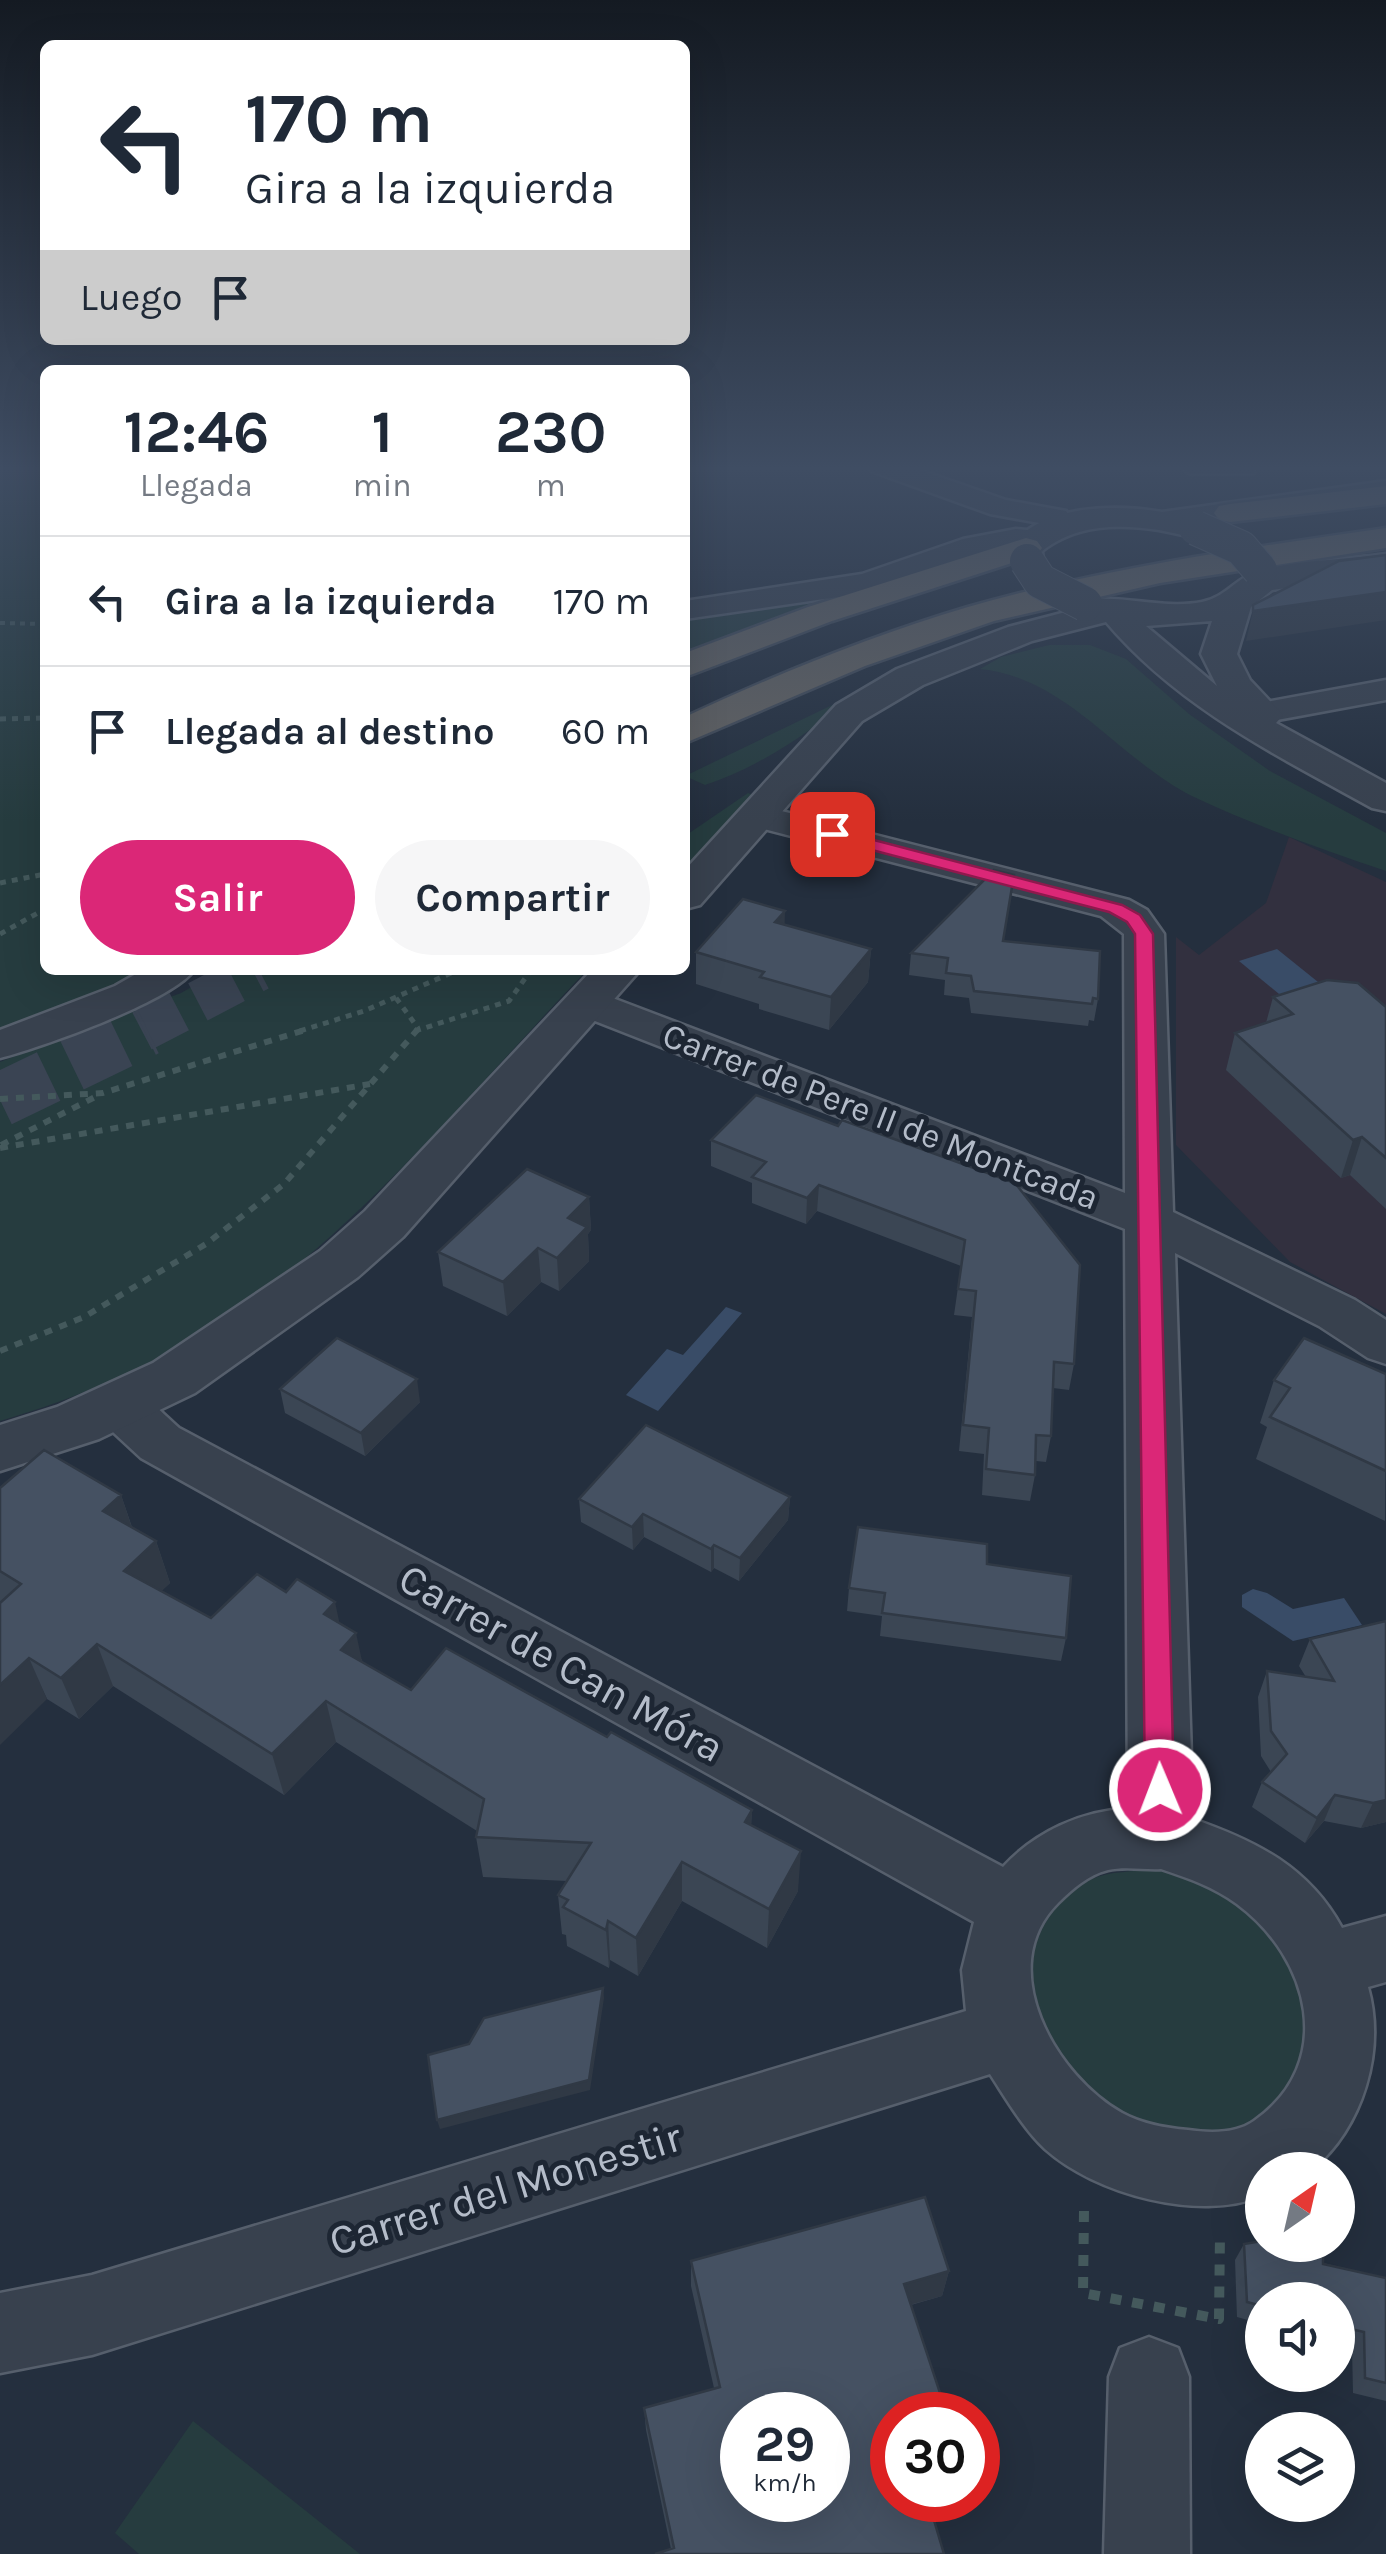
<!DOCTYPE html>
<html lang="es">
<meta charset="utf-8">
<style>
body{margin:0;font-family:Karla,sans-serif;background:#f6f6f7;color:#1f2937;height:100vh;display:flex;flex-direction:column;font-size:38px;white-space:nowrap}
*{box-sizing:border-box;margin:0}
p{font-size:32px;color:#747a83}
.icon{flex:none;width:55px;height:55px;fill:none;stroke:currentColor;stroke-width:2;stroke-linecap:round;stroke-linejoin:round}
.map{position:relative;flex:1;overflow:hidden}
.details{position:absolute;left:40px;top:365px;width:650px;height:610px;display:flex;flex-direction:column;background:#fff;border-radius:15px;box-shadow:0 10px 40px #0002}
.details>*{flex:none}
.banner{position:absolute;left:40px;top:40px;width:650px;height:305px;border-radius:15px;box-shadow:0 10px 40px #0002;background:#fff;color:#1f2937;overflow:hidden}
.needle{width:65px;rotate:34deg}
.controls{position:absolute;left:1245px;top:2152px;display:grid;gap:20px}
.controls a{display:grid;place-items:center;width:110px;height:110px;border-radius:50%;background:#fff;box-shadow:0 10px 40px #0002;font-size:50px}
.speed{position:absolute;left:720px;top:2392px;display:flex;gap:20px;font-size:50px;font-weight:700;text-align:center}
.speed>*{display:grid;place-content:center;width:130px;height:130px;border-radius:50%;background:#fff;box-shadow:0 10px 40px #0002;line-height:1}
.speed small{font-size:25px;font-weight:400}
.speed .limit{border:15px solid #d22;background:#fff;color:#111}
.pin{position:absolute;display:grid;place-items:center;width:85px;height:85px;color:#fff;margin:-42px;border-radius:20px;box-shadow:0 5px 15px #0006}
.me{position:absolute;width:110px;margin:-55px;rotate:359deg;stroke-linejoin:round;filter:drop-shadow(0 0 8px #0008)}
.turn{display:flex;align-items:center;gap:35px;height:210px;padding:0 40px;font-size:45px}
.turn .icon{width:130px;height:130px;stroke-width:2.5}
.turn b{display:block;font-size:70px;line-height:85px}
.then{display:flex;align-items:center;height:95px;padding:0 40px;background:#0003;gap:20px;font-size:38px}
.eta{display:flex;justify-content:space-evenly;align-items:center;height:170px;text-align:center}
.eta b{font-size:60px;font-weight:700;line-height:70px}
.primary-button{display:flex;gap:20px;margin-top:auto;padding:20px 40px}
.primary-button a{flex:1;height:115px;border-radius:60px;background:#db2777;color:#fff;font-size:40px;font-weight:700;line-height:115px;text-align:center}
.primary-button a+a{background:#f6f6f7;color:#1f2937}
ul{padding:0;list-style:none}
li{display:flex;align-items:center;gap:30px;height:130px;padding:0 40px;border-top:2px solid #e0e1e3}
li div{flex:1}
li b{display:block;font-size:38px}
li em{font-style:normal}
.map>svg:first-child{display:block}
.medical{fill:#32303f}
.green{fill:#263c3f}
.water{fill:#394c67}
.lines{fill:none;stroke-linecap:round;stroke-linejoin:round}
.trunk-tunnel-far1{stroke:#3a4453;stroke-width:42;stroke-dasharray:42 21;stroke-linecap:butt}
.trunk-tunnel{stroke:#3a4453;stroke-width:54;stroke-dasharray:54 26;stroke-linecap:butt}
.service-casing{stroke:#565f6c;stroke-width:5}
.minor-casing{stroke:#565f6c;stroke-width:5}
.tertiary-casing{stroke:#565f6c;stroke-width:5}
.trunk-casing{stroke:#434c59;stroke-width:5}
.path-far3{stroke:#44595c;stroke-width:4;stroke-dasharray:5 5;stroke-linecap:butt}
.path-far2{stroke:#44595c;stroke-width:5;stroke-dasharray:6 6;stroke-linecap:butt}
.path-far1{stroke:#44595c;stroke-width:6;stroke-dasharray:8 8;stroke-linecap:butt}
.path{stroke:#44595c;stroke-width:10;stroke-dasharray:11 11;stroke-linecap:butt}
.service{fill:#38414e;fill-rule:evenodd}
.minor{fill:#38414e;fill-rule:evenodd}
.tertiary{fill:#38414e;fill-rule:evenodd}
.trunk{fill:#656462;fill-rule:evenodd}
.tertiary-bridge-casing{stroke:#565f6c;stroke-width:36;stroke-linecap:butt}
.tertiary-bridge{stroke:#38414e;stroke-width:34}
.wall{fill:#3b4654}
.shaded-wall{fill:#303945}
.building{fill:#455162;stroke:#303945;stroke-width:2.5;fill-rule:evenodd}
.route{fill:#db2777;stroke:#8e194d;stroke-width:2.5}
.labels{text-anchor:middle;stroke-width:10;stroke-linejoin:round;paint-order:stroke}
.street-label{font-size:35px;fill:#b4bcc9;stroke:#1d2633}
.near-street-label{font-size:42px;fill:#b4bcc9;stroke:#1d2633}
</style>
<div class="map">
<svg width="1386" height="2554" viewBox="0 0 1386 2554">
<rect width="100%" height="100%" fill="#242f3e"/>
<path class="medical" d="M1289,837L1386,882V1314L1290,1262L1176,1145V937L1199,955L1266,903Z"/>
<g class="green">
<path d="M0,465H40L45,471V970H153L0,1034Z"/>
<path d="M862,595L685,659V620Z"/>
<path d="M1049,645H1090L1126,659L1189,714L1270,771L1386,833V871C1322,849 1255,826 1194,797C1120,761 1067,677 980,669L1001,657Z"/>
<path d="M857,693C810,732 764,765 705,785L685,776Z"/>
<path d="M748,793L755,796L685,868V836Z"/>
<path d="M222,970H587C475,1087 362,1227 227,1318C159,1364 78,1398 0,1421V1062L181,993Z"/>
<path d="M1152,1869C1190,1877 1225,1887 1256,1914C1313,1964 1339,2079 1259,2123C1212,2148 1175,2138 1128,2118C1118,2114 1102,2110 1094,2102C1082,2089 1043,2037 1037,2022C1016,1968 1041,1904 1092,1879C1109,1871 1135,1872 1152,1869Z"/>
<path d="M193,2421L360,2554H139L115,2533Z"/>
</g>
<g class="water">
<path d="M1277,949L1328,990L1290,1003L1239,961Z"/>
<path d="M726,1307L742,1313L658,1411L626,1395L667,1349L683,1355Z"/>
<path d="M1253,1589L1267,1593L1293,1609L1344,1598L1362,1625L1293,1641L1242,1607V1595Z"/>
</g>
<g class="lines">
<path class="trunk-tunnel-far1" d="M142,1031L259,970"/>
<path class="trunk-tunnel" d="M0,1100L147,1029"/>
<defs>
<path id="service" d="M1249,466L1254,467V473L1191,474L1184,470L1191,466Z"/>
<g id="minor">
<path d="M867,465H906L1006,500L1066,511L1070,517L1066,523L1056,526L990,514L871,471Z"/>
<path d="M1016,529L1048,532L1053,538L1048,544L983,552L900,582L845,596L685,619V601L862,574L963,539Z"/>
<path d="M1386,680V700L1261,723L1249,720L1244,713L1249,706L1261,703Z"/>
<path d="M758,805L1129,900L1147,910L1164,934L1173,1212L1355,1300L1386,1320V1364L1368,1358L1319,1326L1175,1253L1193,1819C1256,1841 1309,1867 1342,1928L1386,1916V1982L1368,1987C1386,2051 1363,2127 1312,2170H1262V2196C1199,2222 1095,2194 1045,2149C1023,2128 1007,2100 990,2074L92,2355L0,2373V2293L92,2275L966,2011L962,1970L974,1922L141,1458L100,1420L92,1406L100,1392C136,1381 154,1406 179,1428L1003,1867C1034,1833 1082,1810 1128,1809L1125,1229L572,1012L566,1003L572,994L587,990L602,994L1125,1193L1124,934L1101,916L745,824L739,816L745,808ZM1161,1869C1188,1878 1214,1887 1237,1904C1310,1958 1337,2063 1254,2121C1236,2134 1209,2133 1188,2130C1165,2128 1142,2124 1122,2113C1056,2076 993,1968 1058,1903C1072,1889 1088,1875 1108,1870C1125,1866 1144,1870 1161,1869Z"/>
<path d="M143,970H194C172,1001 40,1048 0,1058V1030L115,986Z"/>
<path d="M1149,2337L1178,2348L1189,2377L1190,2554H1104L1109,2377L1120,2348Z"/>
</g>
<g id="tertiary">
<path d="M1386,481V499L1209,524L1212,528L1207,535C1191,539 1176,533 1159,530C1118,524 1077,524 1042,551L1043,561L1039,568H1015L1010,548C1040,504 1115,504 1162,512Z"/>
<path d="M1386,554V574L1272,590L1251,607L1237,654L1250,680L1283,715L1276,723L1386,783V811L1372,808C1276,755 1178,707 1106,622L1032,641L923,685L862,721L700,905L685,909V870L836,705L897,669L1008,627L1081,608L1086,601C1116,593 1162,610 1202,602C1224,598 1236,579 1255,572C1292,560 1346,560 1386,554ZM1212,621L1201,654L1217,686L1146,626Z"/>
<path d="M592,970H640L403,1237L358,1277L195,1393L99,1439L0,1471V1425L57,1407L153,1363L320,1251L365,1211Z"/>
</g>
<g id="trunk">
<path d="M1386,486V504L1230,522L1219,520L1214,513L1219,506L1230,504Z"/>
<path d="M1386,528V548L1160,583L994,621L865,666L685,743V717C777,674 871,636 968,607C1104,568 1246,548 1386,528Z"/>
<path d="M1026,538L1037,541L1042,548L1037,555L832,621L685,677V653L808,607Z"/>
</g>
</defs>
<use href="#service" class="service-casing"/>
<use href="#minor" class="minor-casing"/>
<use href="#tertiary" class="tertiary-casing"/>
<use href="#trunk" class="trunk-casing"/>
<path class="path-far3" d="M0,623L45,624"/>
<g class="path-far2">
<path d="M0,719L45,718"/>
<path d="M0,883L45,874"/>
<path d="M0,934L45,909"/>
<path d="M396,998L418,1028"/>
<path d="M300,1031L364,1011L458,970"/>
<path d="M415,1031L509,1001L531,970"/>
</g>
<g class="path-far1">
<path d="M0,1099L103,1093L308,1029"/>
<path d="M1,1145L97,1096"/>
<path d="M0,1148L370,1084"/>
<path d="M0,1351L84,1317L206,1244L284,1184L418,1029"/>
</g>
<path class="path" d="M1084,2211L1083,2293L1219,2319L1220,2234"/>
<use href="#service" class="service"/>
<use href="#minor" class="minor"/>
<use href="#tertiary" class="tertiary"/>
<use href="#trunk" class="trunk"/>
<defs>
<g id="tertiary-bridge">
<path d="M1196,528L1241,548L1260,570"/>
<path d="M1027,561L1040,581L1085,604"/>
</g>
</defs>
<use href="#tertiary-bridge" class="tertiary-bridge-casing"/>
<use href="#tertiary-bridge" class="tertiary-bridge"/>
</g>
<g class="wall">
<path d="M784,925L871,949L868,982L829,1030L759,1009V1004L696,984V952Z"/>
<path d="M1004,941L1098,999L1094,1021L1089,1020L1088,1026L971,1013L969,998L944,995L945,980L909,975L911,953Z"/>
<path d="M1273,997L1386,1007V1209L1350,1175L1341,1178L1226,1070L1235,1033L1266,1023Z"/>
<path d="M838,1126L1015,1183L1074,1364L1069,1390L1053,1388L1051,1436L1046,1462L1036,1461L1035,1475L1030,1501L982,1495L984,1454L959,1451L972,1317L954,1315L961,1266L817,1211L806,1224L752,1203V1183L711,1166V1140Z"/>
<path d="M589,1197L591,1230L588,1234L589,1261L559,1291L541,1282L507,1316L443,1286L438,1252Z"/>
<path d="M1386,1374L1385,1521L1256,1459L1267,1427L1260,1423L1274,1380Z"/>
<path d="M280,1389L420,1402L365,1456L285,1413Z"/>
<path d="M0,1488L121,1495L132,1527L156,1541L170,1583L161,1591L211,1618L340,1623L363,1662L411,1690L607,1737L752,1810L751,1826L798,1891L767,1948L682,1901L638,1976L610,1960L609,1968L567,1946L566,1935L562,1934L558,1895L567,1881L483,1877L476,1837L477,1831L336,1742L284,1795L113,1686L79,1719L47,1699L0,1601Z"/>
<path d="M790,1497L788,1520L739,1581L714,1568L711,1572L644,1537L633,1550L581,1522L579,1499Z"/>
<path d="M987,1564L1066,1638L1061,1661L880,1636L882,1616L847,1611L849,1588Z"/>
<path d="M1386,1621V1822L1361,1828L1324,1821L1305,1843L1252,1807L1262,1782L1271,1772L1261,1756L1258,1697L1267,1671L1306,1677L1299,1666L1310,1639Z"/>
<path d="M1244,2244L1386,2278V2401L1353,2393L1352,2348L1338,2344V2300H1262V2324L1237,2317L1235,2260Z"/>
<path d="M691,2261L949,2271L942,2296L911,2305L892,2415L671,2549L646,2430L644,2408L714,2388L691,2286Z"/>
</g>
<g class="shaded-wall">
<path d="M1386,592V620L1246,641L1253,611Z"/>
<path d="M785,911L784,943L775,922Z"/>
<path d="M871,949L868,982L829,1030L831,997Z"/>
<path d="M1362,1137L1350,1175L1341,1178L1353,1140Z"/>
<path d="M819,1185L817,1211L806,1224L807,1198Z"/>
<path d="M589,1197L591,1230L588,1234L589,1261L559,1291L557,1258L568,1218Z"/>
<path d="M538,1248L541,1282L507,1316L503,1282Z"/>
<path d="M417,1379L420,1402L365,1456L361,1433Z"/>
<path d="M121,1495L135,1537L103,1511Z"/>
<path d="M790,1497L788,1520L739,1581L740,1558Z"/>
<path d="M643,1514L644,1537L633,1550L632,1527Z"/>
<path d="M156,1541L170,1583L139,1613L124,1571Z"/>
<path d="M714,1545V1568L711,1572V1549Z"/>
<path d="M335,1602L344,1644L324,1614Z"/>
<path d="M356,1633L365,1675L341,1650Z"/>
<path d="M97,1644L113,1686L79,1719L61,1678Z"/>
<path d="M29,1658L47,1699L0,1745V1685Z"/>
<path d="M326,1701L336,1742L284,1795L272,1754Z"/>
<path d="M1335,1795L1324,1821L1305,1843L1317,1818Z"/>
<path d="M1386,1800V1822L1361,1828L1373,1803Z"/>
<path d="M752,1810L750,1850L745,1822Z"/>
<path d="M801,1851L798,1891L767,1948L769,1909Z"/>
<path d="M682,1862V1901L638,1976L636,1938Z"/>
<path d="M608,1921L610,1960L609,1968L606,1930Z"/>
<path d="M603,1988L604,1998L590,2090L440,2129L437,2120Z"/>
<path d="M949,2271L942,2296L898,2308L904,2284Z"/>
</g>
<g class="building">
<path d="M1386,555V592L1253,611V605L1339,561Z"/>
<path d="M994,870L1014,875L1003,941L1100,951L1098,999L1093,998L1092,1004L974,991L971,976L946,973L948,958L911,953Z"/>
<path d="M743,899L785,911L775,922L871,949L831,997L760,977L764,972L696,952Z"/>
<path d="M1327,980L1358,983L1386,1007V1158L1362,1137L1353,1140L1235,1033L1293,1014L1273,997Z"/>
<path d="M756,1095L838,1126L842,1120L1015,1183L1080,1265L1074,1364L1054,1362L1051,1436L1036,1435L1035,1475L986,1469L989,1428L963,1425L976,1291L958,1289L965,1240L819,1185L807,1198L752,1177L766,1162L711,1140Z"/>
<path d="M527,1169L589,1197L568,1218L587,1227L557,1258L538,1248L503,1282L438,1252Z"/>
<path d="M337,1338L417,1379L361,1433L280,1389Z"/>
<path d="M1304,1338L1386,1374V1471L1270,1417L1290,1388L1274,1380Z"/>
<path d="M646,1425L790,1497L740,1558L714,1545L711,1549L643,1514L632,1527L579,1499Z"/>
<path d="M44,1450L121,1495L103,1511L156,1541L124,1571L211,1618L257,1574L286,1592L297,1579L335,1602L324,1614L356,1633L341,1650L411,1690L446,1648L607,1737L611,1732L752,1810L745,1822L801,1851L769,1909L682,1862L636,1938L608,1921L606,1930L563,1907L568,1900L558,1895L591,1843L476,1837L484,1799L326,1701L272,1754L97,1644L61,1678L29,1658L0,1685V1603L21,1584L0,1571V1488Z"/>
<path d="M858,1527L987,1544V1564L1071,1576L1066,1638L882,1613L885,1593L849,1588Z"/>
<path d="M1386,1621V1800L1373,1803L1335,1795L1317,1818L1262,1782L1287,1754L1271,1731L1267,1671L1334,1681L1310,1639Z"/>
<path d="M603,1988L589,2080L437,2120L428,2055L469,2044L484,2018Z"/>
<path d="M925,2197L949,2271L904,2284L947,2414L892,2415V2500H928L944,2554H655L674,2548L644,2408L720,2387L691,2261ZM742,2415H828V2500H742Z"/>
<path d="M1262,2241V2245H1323V2264L1386,2278V2383L1365,2378L1364,2332L1338,2326V2300H1262V2306L1247,2302L1244,2244Z"/>
</g>
<linearGradient id="sky" x2="0" y2="1"><stop stop-color="#141a22"/><stop offset="0.57" stop-color="#3f4d63"/><stop offset="1" stop-color="#3f4d63" stop-opacity="0"/></linearGradient>
<rect width="1386" height="822" fill="url(#sky)"/>
<path class="route" d="M832,829L1122,905L1140,915L1153,934L1174,1790L1170,1800L1160,1803L1149,1800L1145,1790L1135,934L1127,922L1109,912L826,838V831Z"/>
<g class="labels">
<g class="street-label">
<text transform="translate(881 1116) rotate(21)" y="12">Carrer de Pere II de Montcada</text>
</g>
<g class="near-street-label">
<text transform="translate(562 1662) rotate(29)" y="15">Carrer de Can Móra</text>
<text transform="translate(505 2188) rotate(-17)" y="15">Carrer del Monestir</text>
</g>
</g>
</svg>
<div class="controls">
<a><svg class="needle" viewBox="-14 -14 28 28"><path d="M0-13l5 13h-10z" fill="#e53935"/><path d="M0 13l5-13h-10z" fill="#747a83"/></svg></a>
<a><svg class="icon" aria-label="sound" viewBox="0 0 24 24"><path d="M4 9h4l5-4v14l-5-4H4zM17 9q2 3 0 6"/></svg></a>
<a><svg class="icon" aria-label="layers" viewBox="0 0 24 24"><path d="M12 4l9 5-9 5-9-5zM3 14l9 5 9-5"/></svg></a>
</div>
<div class="speed"><div>29<small>km/h</small></div><div class="limit">30</div></div>
<div class="pin" style="left:832px;top:834px;background:#d93025"><svg class="icon" aria-label="arrive" viewBox="0 0 24 24"><path d="M6 21V4h12l-3 4 3 4H6"/></svg></div>
<svg class="me" style="left:1160px;top:1790px" viewBox="-20 -20 40 40"><circle r="17" fill="#db2777" stroke="#fff" stroke-width="3"/><path d="M0-11L8 9 0 5-8 9z" fill="#fff"/></svg>
<div class="banner">
<div class="turn"><svg class="icon" aria-label="left" viewBox="0 0 24 24"><path d="M17 20v-9H6M10 6l-5 5 5 5"/></svg><div><b>170 m</b>Gira a la izquierda</div></div>
<div class="then">Luego<svg class="icon" aria-label="arrive" viewBox="0 0 24 24"><path d="M6 21V4h12l-3 4 3 4H6"/></svg></div>
</div>
<section class="details">
<div class="eta">
<div><b>12:46</b><p>Llegada</p></div>
<div><b>1</b><p>min</p></div>
<div><b>230</b><p>m</p></div>
</div>
<ul>
<li><svg class="icon" aria-label="left" viewBox="0 0 24 24"><path d="M17 20v-9H6M10 6l-5 5 5 5"/></svg><div><b>Gira a la izquierda</b></div><em>170 m</em></li>
<li><svg class="icon" aria-label="arrive" viewBox="0 0 24 24"><path d="M6 21V4h12l-3 4 3 4H6"/></svg><div><b>Llegada al destino</b></div><em>60 m</em></li>
</ul>
<div class="primary-button"><a>Salir</a><a>Compartir</a></div>
</section>
</div>
